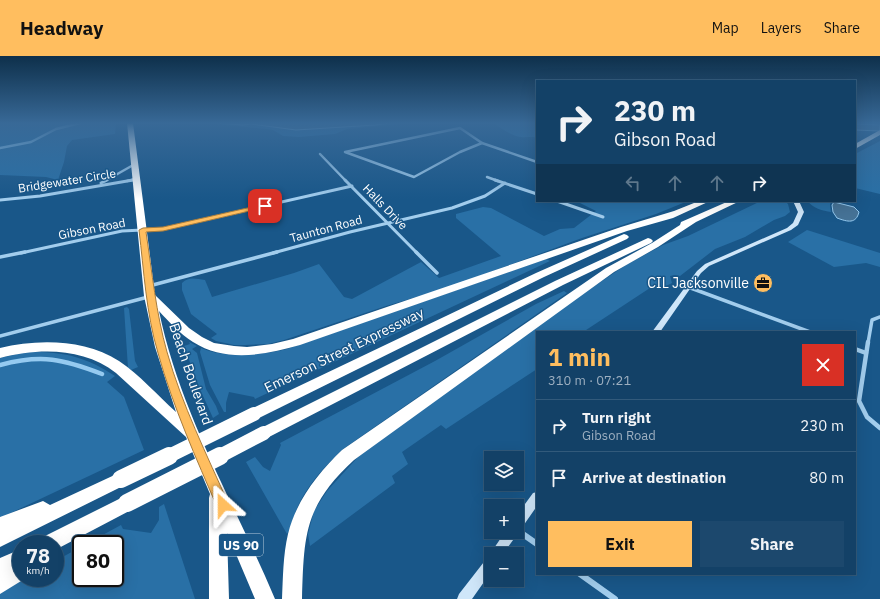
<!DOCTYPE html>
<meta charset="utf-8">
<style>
body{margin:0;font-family:"IBM Plex Sans",sans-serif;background:#1c486d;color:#f1f3f6;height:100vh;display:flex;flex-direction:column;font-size:15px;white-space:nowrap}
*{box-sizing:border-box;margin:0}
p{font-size:13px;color:#9dafc0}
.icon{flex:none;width:22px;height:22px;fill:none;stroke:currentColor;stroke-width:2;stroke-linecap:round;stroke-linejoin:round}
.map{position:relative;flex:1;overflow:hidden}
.details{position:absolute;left:536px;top:275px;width:320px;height:244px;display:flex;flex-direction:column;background:#134167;border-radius:0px;box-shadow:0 4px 16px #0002,0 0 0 1px #325a7b}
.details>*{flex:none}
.banner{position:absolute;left:536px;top:24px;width:320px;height:122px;border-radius:0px;box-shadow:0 4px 16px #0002,0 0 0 1px #325a7b;background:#134167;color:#f1f3f6;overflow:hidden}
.buttons{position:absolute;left:484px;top:395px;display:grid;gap:8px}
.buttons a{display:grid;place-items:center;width:40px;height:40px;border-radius:0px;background:#134167;box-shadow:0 4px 16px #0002,0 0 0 1px #325a7b;font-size:20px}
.speed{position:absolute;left:12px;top:479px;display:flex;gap:8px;font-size:20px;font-weight:700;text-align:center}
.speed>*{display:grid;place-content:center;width:52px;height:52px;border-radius:50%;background:#134167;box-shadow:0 4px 16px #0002,0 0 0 1px #325a7b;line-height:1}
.speed small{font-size:10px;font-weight:400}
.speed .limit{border:2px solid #111;border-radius:6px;background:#fff;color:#111}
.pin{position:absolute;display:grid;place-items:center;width:34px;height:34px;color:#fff;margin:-17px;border-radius:8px;box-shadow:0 2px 6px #0006}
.me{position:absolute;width:44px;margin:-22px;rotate:336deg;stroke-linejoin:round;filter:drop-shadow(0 0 3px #0008)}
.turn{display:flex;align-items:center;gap:14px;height:84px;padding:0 12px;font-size:18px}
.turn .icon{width:52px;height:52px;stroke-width:2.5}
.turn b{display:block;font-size:28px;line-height:34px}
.lanes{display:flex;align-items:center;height:38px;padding:0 12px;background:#0003;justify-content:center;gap:20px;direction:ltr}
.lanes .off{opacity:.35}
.round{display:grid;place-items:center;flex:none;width:42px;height:42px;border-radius:0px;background:#1c486d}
.headline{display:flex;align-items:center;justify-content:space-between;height:68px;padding:0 12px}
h1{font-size:24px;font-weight:700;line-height:30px;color:#ffbe5f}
.action{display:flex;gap:8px;margin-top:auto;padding:8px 12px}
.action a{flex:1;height:46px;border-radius:0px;background:#ffbe5f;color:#111;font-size:16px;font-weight:700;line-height:46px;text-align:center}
.action a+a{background:#1c486d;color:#f1f3f6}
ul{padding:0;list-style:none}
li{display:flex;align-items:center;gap:12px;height:52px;padding:0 12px;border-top:1px solid #325a7b}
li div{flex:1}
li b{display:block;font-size:15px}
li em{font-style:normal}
header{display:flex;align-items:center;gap:24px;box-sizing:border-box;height:56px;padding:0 20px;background:#ffbe5f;color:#111}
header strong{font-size:19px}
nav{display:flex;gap:22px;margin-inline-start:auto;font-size:14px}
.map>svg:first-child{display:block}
.green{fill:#2970a6}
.water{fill:#467397;stroke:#95caf0}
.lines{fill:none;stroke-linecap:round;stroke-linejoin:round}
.stream-far1{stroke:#95caf0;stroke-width:2.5}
.stream{stroke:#95caf0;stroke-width:4.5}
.street-far4{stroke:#a2cded;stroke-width:2.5}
.street-far3{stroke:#a2cded;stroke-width:3}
.street-far2{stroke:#a2cded;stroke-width:3.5}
.street-far1{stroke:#a2cded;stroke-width:4.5}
.street{stroke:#a2cded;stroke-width:6}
.secondary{fill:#cfe6f9;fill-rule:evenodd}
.highway{fill:#fff;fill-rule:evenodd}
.highway-bridge-far1{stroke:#fff;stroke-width:14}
.highway-bridge{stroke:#fff;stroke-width:18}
.route{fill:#ffbe5f;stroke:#a67c3e}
.labels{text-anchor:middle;stroke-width:3;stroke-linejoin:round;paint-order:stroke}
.far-street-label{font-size:12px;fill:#fff;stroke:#195789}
.shield{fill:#195789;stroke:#bacddc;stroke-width:1}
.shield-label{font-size:13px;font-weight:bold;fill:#fff}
.poi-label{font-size:14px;fill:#fff;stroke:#195789;text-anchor:end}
.street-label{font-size:14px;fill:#fff;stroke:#195789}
</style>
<header>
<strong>Headway</strong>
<nav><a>Map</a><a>Layers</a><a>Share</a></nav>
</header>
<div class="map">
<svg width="880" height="543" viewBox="0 0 880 543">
<rect width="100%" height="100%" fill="#195789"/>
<g class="green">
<path d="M0,67H116L115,78L72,84L67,90L64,106L58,124L46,121L0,119Z"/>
<path d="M206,67L243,69L251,68L296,74L375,69L390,67H410L347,73L335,78L299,81L283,80L273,74L266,73Z"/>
<path d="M493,67H534L537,68V82C531,80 527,82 521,81C511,80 501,72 493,67Z"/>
<path d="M880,85V138L855,132V98Z"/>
<path d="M580,145H688L656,158L582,182L450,231L386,250L284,284L268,288L245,289H234L216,285L211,282L217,278L191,258L182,234V227C189,220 196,223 205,224L212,241L294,217L319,208L344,241L352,243L421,206L439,222L501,200L456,162V158L483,151L491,152L544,180L560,173L574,172L596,155L578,146Z"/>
<path d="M761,145H785L788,148L790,156L785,160L774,164L745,181L715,193L680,220L675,219L670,220L672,227L666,230H653L583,276H537V313L446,373L441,369L402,396L408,408L392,420L395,427L310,490L308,478L314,455L327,435L358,401L542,265L626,209L663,189L688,180Z"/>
<path d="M808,145H833L830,148L831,156C823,155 812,152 808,145Z"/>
<path d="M807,174L880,197V211L866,207L834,211L788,186Z"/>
<path d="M546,203L550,205L255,343L254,341L229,336L226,347V356H224L210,329L200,296L201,292C227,303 260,299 287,293Z"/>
<path d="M564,235L567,237L343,393C325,410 307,429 297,452C293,461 292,471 287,478L246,406L255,401L263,411L270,415L281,389L280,387L435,305L536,248Z"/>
<path d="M127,251L129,253L135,305L138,311L131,314L128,312L124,252Z"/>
<path d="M189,286L197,290L192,293L197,297L206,333L216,350L219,358L213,362L199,331L184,290L190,288Z"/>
<path d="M26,296C62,295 85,300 115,320L107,326L124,341L144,394L0,462V302Z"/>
<path d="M164,448L195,543H0V537L25,522H55V505L81,491V522H115V488H86L121,469L123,473L151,477L159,464V451Z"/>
</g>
<g class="water">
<path d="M216,67H390L375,69L296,74L251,68L243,69Z"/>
<path d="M855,68L880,69V75L855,74Z"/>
<path d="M834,146L854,151L859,156C856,168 848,166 837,162L833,156L832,149Z"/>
</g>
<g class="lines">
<path class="stream-far1" d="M0,92L31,86L56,73L80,67"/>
<path class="stream" d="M0,309C42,298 63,303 102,318"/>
<g class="street-far4">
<path d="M460,72L482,87L460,96L414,121L345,96Z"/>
<path d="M482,87L537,106"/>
<path d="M320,98L346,125"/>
<path d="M487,121L498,125"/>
<path d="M105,125L135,108"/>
<path d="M127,125L136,123"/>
</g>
<g class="street-far3">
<path d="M345,124L417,197"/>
<path d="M495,124L537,138"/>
<path d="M101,127L107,124"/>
<path d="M0,144L40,140L133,124"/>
<path d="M557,145L603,161"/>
<path d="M21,197L122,175L163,173L352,130"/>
<path d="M273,197L350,176L452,152L485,140L505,127"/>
</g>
<g class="street-far2">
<path d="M416,196L437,217"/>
<path d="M0,201L25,196"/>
<path d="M149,230L277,196"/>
<path d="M688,231L810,276"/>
<path d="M0,280L148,241"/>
<path d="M868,287L872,264L880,261"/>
</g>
<g class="street-far1">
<path d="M868,286L859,345L867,361L880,372"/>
<path d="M855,293L866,297"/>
</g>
<g class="street">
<path d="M517,474L537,488"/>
<path d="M580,518L615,543"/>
</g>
<g class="secondary">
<path d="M793,145H799L804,156L798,169L791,174L709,210L701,217L660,276H652L697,215L705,208L787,172L793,167L798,156Z"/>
<path d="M537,436V450L521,473L517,475L516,480L503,498H491V516L472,543H457L459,538L487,502L491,500L490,498L505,476H517V459L533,437Z"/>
</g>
<g class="highway">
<path d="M127,67H133L155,239L189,272L202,281L214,287L234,290L247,291L272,288L293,283L621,171L674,155L699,145H710L673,162L627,175L300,289C265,299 226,307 193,286C180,278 169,266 159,255C180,357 235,448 275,543H255L227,477L229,543H209V442L210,438L186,381L116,317C83,291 38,292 0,302V292C38,283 84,283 119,305C140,319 157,339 176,356L155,291L144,240Z"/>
<path d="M880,74V79L855,93V88Z"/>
<path d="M729,145H740L696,166L658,191L614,216L354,404C304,450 304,479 302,543H282C283,522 283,499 288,478C296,445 318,417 342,394L606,212L652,187L680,169L681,166Z"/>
<path d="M624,178L627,179L629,181L627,183L544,221L259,362L254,364L249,362L247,358L249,354L536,217Z"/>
<path d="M648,182L651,183L653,185L651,187L563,229L269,381L264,383L259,381L257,377L259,373L555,225Z"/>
<path d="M121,416L127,418L129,423L127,428L0,491V461L43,445L50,449Z"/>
<path d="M127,439L133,441L135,447L133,453L55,494V488H38L41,482Z"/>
<path d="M21,493V522H26L0,538V502Z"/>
</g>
<g class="highway-bridge-far1">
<path d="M167,401L254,358"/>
<path d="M218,401L264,377"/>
</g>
<g class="highway-bridge">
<path d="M121,423L169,400"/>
<path d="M127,447L220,400"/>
</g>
</g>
<linearGradient id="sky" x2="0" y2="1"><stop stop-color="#0e304b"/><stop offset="0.47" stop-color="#386997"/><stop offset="1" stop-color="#386997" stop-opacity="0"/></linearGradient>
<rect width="880" height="143" fill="url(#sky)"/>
<path class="route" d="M265,148L268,150L267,151L163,175L146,176C152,216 156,257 167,296C182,349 207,399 229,449L228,453L223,455L218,453C196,402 173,351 158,297C146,257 144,215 139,174L143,172L163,171Z"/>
<defs>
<symbol id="office-disc" viewBox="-11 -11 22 22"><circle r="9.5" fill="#ffbe5f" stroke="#195789"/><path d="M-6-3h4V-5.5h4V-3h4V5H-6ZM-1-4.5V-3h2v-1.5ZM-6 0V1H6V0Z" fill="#111"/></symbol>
</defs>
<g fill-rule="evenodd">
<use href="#office-disc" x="752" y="216" width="22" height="22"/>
</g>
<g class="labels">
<g class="far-street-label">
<text transform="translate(67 125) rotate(-9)" y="4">Bridgewater Circle</text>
<text transform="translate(385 151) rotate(46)" y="4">Halls Drive</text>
<text transform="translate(92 173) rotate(-11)" y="4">Gibson Road</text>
<text transform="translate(326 173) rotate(-15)" y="4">Taunton Road</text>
</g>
<rect class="shield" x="219" y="478" width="44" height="22" rx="3"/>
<g class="shield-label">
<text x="241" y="494">US 90</text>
</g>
<g class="poi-label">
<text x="749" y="232">CIL Jacksonville</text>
</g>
<g class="street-label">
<text transform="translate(344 294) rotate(-26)" y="5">Emerson Street Expressway</text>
<text transform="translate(191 318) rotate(71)" y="5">Beach Boulevard</text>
</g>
</g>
</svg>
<div class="buttons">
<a><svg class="icon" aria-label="layers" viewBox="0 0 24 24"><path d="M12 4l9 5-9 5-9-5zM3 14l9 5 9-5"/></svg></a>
<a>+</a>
<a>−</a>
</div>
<div class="speed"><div>78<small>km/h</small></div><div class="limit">80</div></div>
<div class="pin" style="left:265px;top:150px;background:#d93025"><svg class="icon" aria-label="arrive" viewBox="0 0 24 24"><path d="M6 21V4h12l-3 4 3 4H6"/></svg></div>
<svg class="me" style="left:223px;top:449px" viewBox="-20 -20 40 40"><path d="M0-17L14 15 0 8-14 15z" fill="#ffbe5f" stroke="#fff" stroke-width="4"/></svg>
<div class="banner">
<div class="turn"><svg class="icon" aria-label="right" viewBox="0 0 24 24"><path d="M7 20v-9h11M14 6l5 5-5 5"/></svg><div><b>230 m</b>Gibson Road</div></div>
<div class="lanes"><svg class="icon off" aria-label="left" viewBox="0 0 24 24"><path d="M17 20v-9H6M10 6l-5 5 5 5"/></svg><svg class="icon off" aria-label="ahead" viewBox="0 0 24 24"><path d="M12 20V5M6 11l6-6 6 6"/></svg><svg class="icon off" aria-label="ahead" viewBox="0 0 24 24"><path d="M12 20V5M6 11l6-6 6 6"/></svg><svg class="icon" aria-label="right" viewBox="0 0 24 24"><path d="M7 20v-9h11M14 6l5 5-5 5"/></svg></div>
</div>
<section class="details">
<div class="headline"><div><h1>1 min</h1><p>310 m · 07:21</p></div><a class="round" style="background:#d93025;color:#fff"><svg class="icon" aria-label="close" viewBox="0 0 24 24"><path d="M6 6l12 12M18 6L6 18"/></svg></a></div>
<ul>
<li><svg class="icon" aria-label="right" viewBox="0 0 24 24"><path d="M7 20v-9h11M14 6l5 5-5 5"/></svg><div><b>Turn right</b><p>Gibson Road</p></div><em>230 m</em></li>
<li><svg class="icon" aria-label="arrive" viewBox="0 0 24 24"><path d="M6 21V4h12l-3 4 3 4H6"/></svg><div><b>Arrive at destination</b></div><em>80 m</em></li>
</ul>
<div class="action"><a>Exit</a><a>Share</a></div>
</section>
</div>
